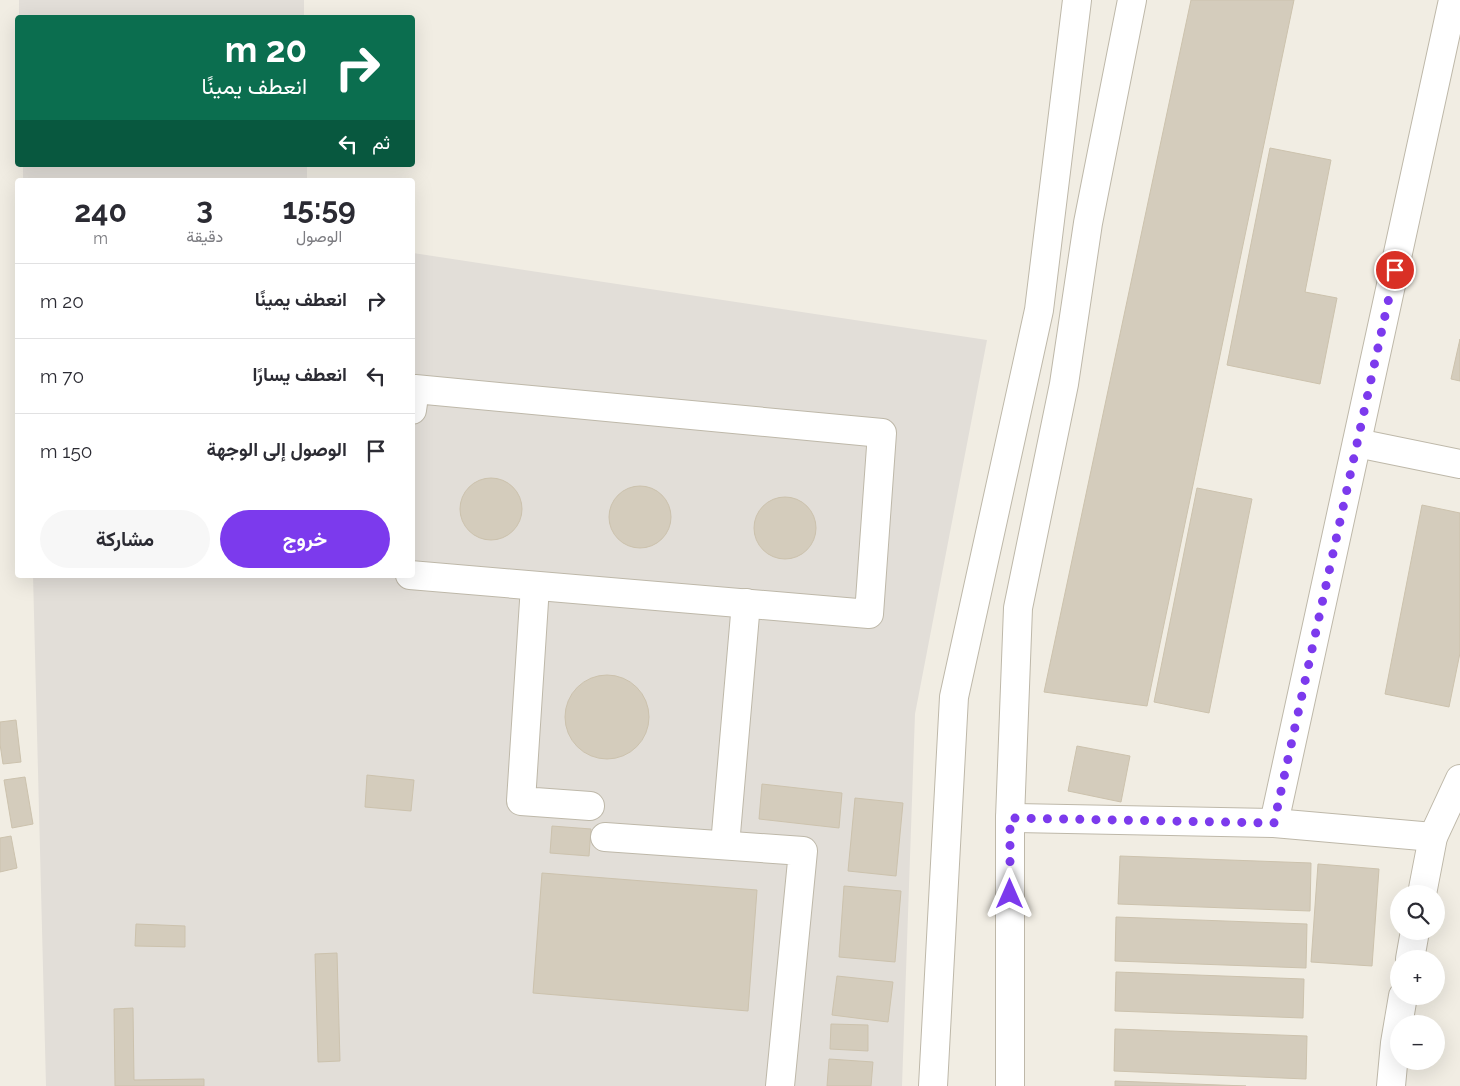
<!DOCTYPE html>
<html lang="ar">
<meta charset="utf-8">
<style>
body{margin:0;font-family:Raleway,Vazirmatn,sans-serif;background:#f7f7f7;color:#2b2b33;direction:rtl;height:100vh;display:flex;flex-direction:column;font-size:19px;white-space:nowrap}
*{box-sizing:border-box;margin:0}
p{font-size:16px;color:#7c7c81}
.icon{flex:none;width:28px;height:28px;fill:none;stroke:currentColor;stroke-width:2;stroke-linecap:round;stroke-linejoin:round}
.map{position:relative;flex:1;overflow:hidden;direction:ltr}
.drawer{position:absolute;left:15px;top:178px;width:400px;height:400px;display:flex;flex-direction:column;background:#fff;border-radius:5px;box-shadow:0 5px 20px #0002;direction:rtl}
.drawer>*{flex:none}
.top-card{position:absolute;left:15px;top:15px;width:400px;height:152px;border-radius:5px;box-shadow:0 5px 20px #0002;direction:rtl;background:#0b6e4f;color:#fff;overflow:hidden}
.buttons{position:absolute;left:1390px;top:885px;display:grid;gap:10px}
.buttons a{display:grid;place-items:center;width:55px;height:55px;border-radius:50%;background:#fff;box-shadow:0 5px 20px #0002;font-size:25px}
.pin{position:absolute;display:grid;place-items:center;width:42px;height:42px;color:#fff;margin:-21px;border:2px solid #fff;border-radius:50%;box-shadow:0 1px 5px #0007}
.me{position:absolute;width:55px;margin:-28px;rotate:0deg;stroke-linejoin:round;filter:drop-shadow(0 0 4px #0008)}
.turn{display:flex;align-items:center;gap:18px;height:105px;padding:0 25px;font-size:22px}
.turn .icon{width:65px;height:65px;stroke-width:2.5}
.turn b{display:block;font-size:35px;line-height:42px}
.then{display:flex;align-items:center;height:48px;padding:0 25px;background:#0003;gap:10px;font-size:19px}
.eta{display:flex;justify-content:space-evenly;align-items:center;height:85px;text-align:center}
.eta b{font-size:30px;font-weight:700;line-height:35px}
.button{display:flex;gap:10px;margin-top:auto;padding:10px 25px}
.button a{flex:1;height:58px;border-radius:30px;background:#7c3aed;color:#fff;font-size:20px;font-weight:700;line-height:58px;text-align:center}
.button a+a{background:#f7f7f7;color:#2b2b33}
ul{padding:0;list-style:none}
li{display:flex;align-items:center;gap:15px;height:75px;padding:0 25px;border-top:1px solid #e1e1e2}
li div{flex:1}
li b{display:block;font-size:19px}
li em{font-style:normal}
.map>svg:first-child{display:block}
.industrial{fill:#e2ded8}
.building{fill:#d4ccbc;stroke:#ccc2ad}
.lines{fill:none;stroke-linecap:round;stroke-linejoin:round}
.street-casing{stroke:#beb8a9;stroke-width:30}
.street{stroke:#fff;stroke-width:28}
.route{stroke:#7c3aed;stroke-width:9;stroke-dasharray:0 16.2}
</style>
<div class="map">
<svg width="1460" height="1086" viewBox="0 0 1460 1086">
<rect width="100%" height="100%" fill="#f1ede3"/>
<g class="industrial">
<rect x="19" y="0" width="285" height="17"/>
<rect x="23" y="165" width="284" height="15"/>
<path d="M413,253L987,340L915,714L902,1086H46L33,575H412Z"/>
</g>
<g class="building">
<path d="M1191,0H1294L1147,706L1044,692Z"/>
<path d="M1270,148L1331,160L1305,292L1337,298L1320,384L1227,365Z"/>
<path d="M1460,339V381L1451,379Z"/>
<circle cx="491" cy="509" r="31"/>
<circle cx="640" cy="517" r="31"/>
<path d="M1197,488L1252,499L1209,713L1154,702Z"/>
<circle cx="785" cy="528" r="31"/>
<path d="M1422,505L1460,513V653L1449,707L1385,694Z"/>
<circle cx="607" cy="717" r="42"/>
<path d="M16,720L21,762L3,764L0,744V722Z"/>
<path d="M1077,746L1130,756L1121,802L1068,791Z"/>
<path d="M367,775L414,780L411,811L365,807Z"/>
<path d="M25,777L33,824L12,828L4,780Z"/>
<path d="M762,784L842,793L839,828L759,819Z"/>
<path d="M855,798L903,803L896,876L848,871Z"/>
<path d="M552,826L591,829L589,856L550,853Z"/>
<path d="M11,836L17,868L0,872V838Z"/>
<path d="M1120,856L1311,863L1310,911L1118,904Z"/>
<path d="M1318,864L1379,869L1372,966L1311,962Z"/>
<path d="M542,873L757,890L748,1011L533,993Z"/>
<path d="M844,886L901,891L895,962L839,957Z"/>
<path d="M1116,917L1307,924L1306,968L1115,961Z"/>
<path d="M136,924L185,926V947L135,946Z"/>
<path d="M337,953L340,1061L318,1062L315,954Z"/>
<path d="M1116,972L1304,979L1303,1018L1115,1011Z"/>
<path d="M837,976L893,982L888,1022L832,1015Z"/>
<path d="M133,1008L134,1080L204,1079V1086H115L114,1009Z"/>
<path d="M831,1024L868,1025V1051L830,1049Z"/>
<path d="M1115,1029L1307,1036L1306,1079L1114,1071Z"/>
<path d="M829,1059L873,1062L871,1086H827Z"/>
<path d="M1115,1081L1246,1086H1115Z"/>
</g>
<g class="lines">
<defs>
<g id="street">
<path d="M1357,443L1460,464"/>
<path d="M410,575L869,614L882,433L415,389L412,410"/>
<path d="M535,586L521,801L590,806"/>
<path d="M1010,818L1274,823L1433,837"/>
<path d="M1274,823L1453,0"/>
<path d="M605,837L803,851L780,1086"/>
<path d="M725,845L746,603"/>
<path d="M1422,894L1433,837L1460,779"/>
<path d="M1410,959L1415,931"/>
<path d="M933,1086L954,697L1039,310L1077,0"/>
<path d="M1010,1086V818L1018,608L1064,384L1088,223L1132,0"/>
<path d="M1391,1086L1395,1043L1403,996"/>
</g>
</defs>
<use href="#street" class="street-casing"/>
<use href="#street" class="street"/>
</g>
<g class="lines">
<path class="route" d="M1010,894V818L1274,823L1395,270"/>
</g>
</svg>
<div class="buttons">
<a><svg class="icon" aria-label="search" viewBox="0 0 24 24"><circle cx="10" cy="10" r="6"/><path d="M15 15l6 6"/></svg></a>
<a>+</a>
<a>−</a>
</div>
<div class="pin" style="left:1395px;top:270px;background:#d93025"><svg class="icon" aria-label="arrive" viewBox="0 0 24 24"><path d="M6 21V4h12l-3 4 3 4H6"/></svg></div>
<svg class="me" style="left:1010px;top:894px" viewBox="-20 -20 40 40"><path d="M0-17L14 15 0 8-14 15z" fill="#7c3aed" stroke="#fff" stroke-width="4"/></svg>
<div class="top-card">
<div class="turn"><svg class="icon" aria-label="right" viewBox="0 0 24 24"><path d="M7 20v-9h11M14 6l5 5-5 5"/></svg><div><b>20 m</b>انعطف يمينًا</div></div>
<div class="then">ثم<svg class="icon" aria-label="left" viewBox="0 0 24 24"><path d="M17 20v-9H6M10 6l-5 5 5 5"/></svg></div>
</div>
<section class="drawer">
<div class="eta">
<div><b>15:59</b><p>الوصول</p></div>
<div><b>3</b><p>دقيقة</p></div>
<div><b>240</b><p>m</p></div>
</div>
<ul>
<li><svg class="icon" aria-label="right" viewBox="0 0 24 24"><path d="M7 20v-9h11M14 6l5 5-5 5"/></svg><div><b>انعطف يمينًا</b></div><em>20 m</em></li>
<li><svg class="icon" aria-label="left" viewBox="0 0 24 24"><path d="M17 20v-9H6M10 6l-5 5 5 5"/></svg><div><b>انعطف يسارًا</b></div><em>70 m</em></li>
<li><svg class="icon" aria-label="arrive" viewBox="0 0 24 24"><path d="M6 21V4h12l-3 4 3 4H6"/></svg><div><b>الوصول إلى الوجهة</b></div><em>150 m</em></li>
</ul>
<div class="button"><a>خروج</a><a>مشاركة</a></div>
</section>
</div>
